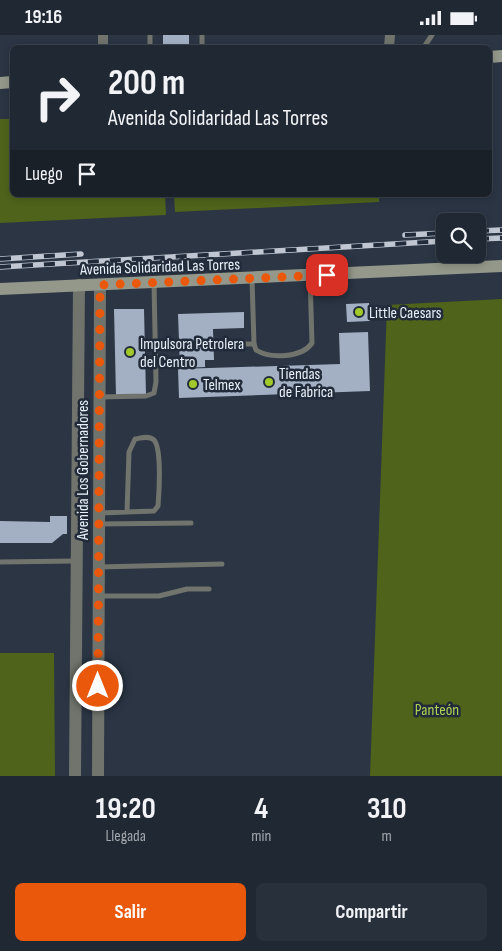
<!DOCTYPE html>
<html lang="es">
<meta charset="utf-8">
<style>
body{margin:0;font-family:"Sofia Sans Condensed",sans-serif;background:#28303b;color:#f1f3f6;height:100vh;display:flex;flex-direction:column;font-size:19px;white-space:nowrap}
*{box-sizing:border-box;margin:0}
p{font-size:16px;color:#a2a6ac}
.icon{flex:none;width:28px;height:28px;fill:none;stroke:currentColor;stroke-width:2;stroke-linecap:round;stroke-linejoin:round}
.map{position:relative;height:741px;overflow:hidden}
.details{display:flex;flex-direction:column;background:#202833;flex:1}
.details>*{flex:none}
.hud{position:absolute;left:10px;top:10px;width:482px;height:152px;border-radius:8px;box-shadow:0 2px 8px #0003,0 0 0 1px #3d444e;background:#202833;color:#f1f3f6;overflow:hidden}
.controls{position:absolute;left:436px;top:178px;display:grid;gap:10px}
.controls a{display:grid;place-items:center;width:50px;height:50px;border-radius:8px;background:#202833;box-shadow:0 2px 8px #0003,0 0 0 1px #3d444e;font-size:25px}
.pin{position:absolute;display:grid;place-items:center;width:42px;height:42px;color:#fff;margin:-21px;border-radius:10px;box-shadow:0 2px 8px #0006}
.me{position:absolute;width:55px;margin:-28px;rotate:0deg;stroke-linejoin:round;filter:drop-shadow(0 0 4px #0008)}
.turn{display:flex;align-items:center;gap:18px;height:105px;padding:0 15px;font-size:22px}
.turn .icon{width:65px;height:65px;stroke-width:2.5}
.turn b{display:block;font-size:35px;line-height:42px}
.then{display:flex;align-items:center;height:48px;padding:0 15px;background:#0003;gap:10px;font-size:19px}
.eta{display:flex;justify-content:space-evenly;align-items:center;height:85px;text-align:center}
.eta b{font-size:30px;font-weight:700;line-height:35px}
.button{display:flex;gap:10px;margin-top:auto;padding:10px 15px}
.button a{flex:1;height:58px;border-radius:8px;background:#ea580c;color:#fff;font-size:20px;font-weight:700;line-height:58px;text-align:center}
.button a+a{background:#28303b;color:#f1f3f6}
.status{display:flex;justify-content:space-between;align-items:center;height:35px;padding:0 25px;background:#202833;direction:ltr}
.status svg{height:14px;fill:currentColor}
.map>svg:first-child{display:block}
.green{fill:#4f631b}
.building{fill:#a3b0c3}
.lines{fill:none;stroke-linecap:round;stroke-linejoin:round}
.service{stroke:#71746c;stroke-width:5}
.minor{stroke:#71746c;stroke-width:10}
.tertiary{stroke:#71746c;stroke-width:12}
.secondary{stroke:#93988a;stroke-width:12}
.rail-casing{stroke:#c0c7d2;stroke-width:5.5}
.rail{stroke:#212b3a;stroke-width:4;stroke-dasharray:11;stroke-linecap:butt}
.route{stroke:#ea580c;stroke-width:9;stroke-dasharray:0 16.2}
.poi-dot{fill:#a1c929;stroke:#212b3a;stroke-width:2}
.labels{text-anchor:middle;stroke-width:5;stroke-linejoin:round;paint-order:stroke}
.street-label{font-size:16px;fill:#e9f0f9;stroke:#212b3a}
.poi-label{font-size:16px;fill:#e9f0f9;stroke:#212b3a;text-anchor:start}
.park-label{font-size:16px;fill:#afd354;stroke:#212b3a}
</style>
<div class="status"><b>19:16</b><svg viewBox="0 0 49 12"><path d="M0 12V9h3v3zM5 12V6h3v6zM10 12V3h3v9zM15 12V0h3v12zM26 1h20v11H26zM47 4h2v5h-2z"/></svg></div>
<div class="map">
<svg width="502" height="741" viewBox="0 0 502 741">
<rect width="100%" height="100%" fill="#2b3544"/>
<g class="green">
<path d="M0,84H12V160H165L166,180L0,188Z"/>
<path d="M174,160H379V167L175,177Z"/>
<path d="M502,264V741H370L387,270Z"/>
<path d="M0,618H54L55,741H0Z"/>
</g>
<g class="building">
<rect x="163" y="0" width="26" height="10"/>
<path d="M369,268L370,286L347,287L346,269Z"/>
<path d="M114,274H144L146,360L116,361Z"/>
<path d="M244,277V293L213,294L214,325H205V332L180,333L178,279Z"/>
<path d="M368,297L370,356L179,363L178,334L340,329L339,298Z"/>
<path d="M50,481H67V499H63L52,508H0V486L50,487Z"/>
</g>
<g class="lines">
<g class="service">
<path d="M150,0V12"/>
<path d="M202,12V0"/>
<path d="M424,12L432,0"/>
<path d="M252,244L254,309L256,315C270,324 302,323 312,308L310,241"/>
<path d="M224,309H254"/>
<path d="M99,362L146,361L154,358L156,347L154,248"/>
<path d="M100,478L154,476L158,471C159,459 162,414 154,405C149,400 141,403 135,404L129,417L127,477"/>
<path d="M99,489L191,488"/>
<path d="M0,527L75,526"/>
<path d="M98,532L222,529"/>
<path d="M98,561H159L187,554H209"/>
</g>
<g class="minor">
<path d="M103,0V12"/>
<path d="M389,12L390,0"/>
</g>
<g class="tertiary">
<path d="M75,741L79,250"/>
<path d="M98,741L100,250"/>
</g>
<g class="secondary">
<path d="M490,22L502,21"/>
<path d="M0,48L12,47"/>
<path d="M0,254L502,231"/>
</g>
<defs>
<g id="rail">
<path d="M478,196L502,195"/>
<path d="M405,200L445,198"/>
<path d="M478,204L502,203"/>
<path d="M0,224L81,219"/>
<path d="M0,232L445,206"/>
</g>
</defs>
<use href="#rail" class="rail-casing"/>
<use href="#rail" class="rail"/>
</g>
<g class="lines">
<path class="route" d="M98,651L100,250L327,240"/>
</g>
<g class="poi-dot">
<circle cx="359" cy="277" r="5"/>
<circle cx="130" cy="317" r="5"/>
<circle cx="269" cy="347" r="5"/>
<circle cx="193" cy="349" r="5"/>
</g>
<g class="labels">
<g class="street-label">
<text transform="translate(160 231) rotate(-2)" y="6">Avenida Solidaridad Las Torres</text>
<text transform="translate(82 435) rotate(-90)" y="6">Avenida Los Gobernadores</text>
</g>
<g class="poi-label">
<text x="369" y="283">Little Caesars</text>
<text x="140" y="314">Impulsora Petrolera<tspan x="140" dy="18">del Centro</tspan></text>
<text x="279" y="344">Tiendas<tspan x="279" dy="18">de Fabrica</tspan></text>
<text x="203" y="355">Telmex</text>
</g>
<g class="park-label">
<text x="437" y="680">Panteón</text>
</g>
</g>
</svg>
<div class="controls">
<a><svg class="icon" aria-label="search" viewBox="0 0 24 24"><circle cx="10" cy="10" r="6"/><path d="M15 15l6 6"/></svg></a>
</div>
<div class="pin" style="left:327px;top:240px;background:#d93025"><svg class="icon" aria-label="arrive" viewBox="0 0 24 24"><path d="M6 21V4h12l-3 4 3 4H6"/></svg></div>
<svg class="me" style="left:98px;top:651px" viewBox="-20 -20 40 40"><circle r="17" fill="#ea580c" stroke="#fff" stroke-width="3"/><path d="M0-11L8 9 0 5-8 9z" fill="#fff"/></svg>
<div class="hud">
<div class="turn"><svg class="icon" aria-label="right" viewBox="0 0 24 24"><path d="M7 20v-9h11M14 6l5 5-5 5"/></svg><div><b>200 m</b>Avenida Solidaridad Las Torres</div></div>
<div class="then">Luego<svg class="icon" aria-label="arrive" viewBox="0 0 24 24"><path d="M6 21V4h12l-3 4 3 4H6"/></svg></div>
</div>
</div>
<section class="details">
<div class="eta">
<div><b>19:20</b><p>Llegada</p></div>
<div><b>4</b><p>min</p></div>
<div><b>310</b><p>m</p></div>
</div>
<div class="button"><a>Salir</a><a>Compartir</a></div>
</section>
